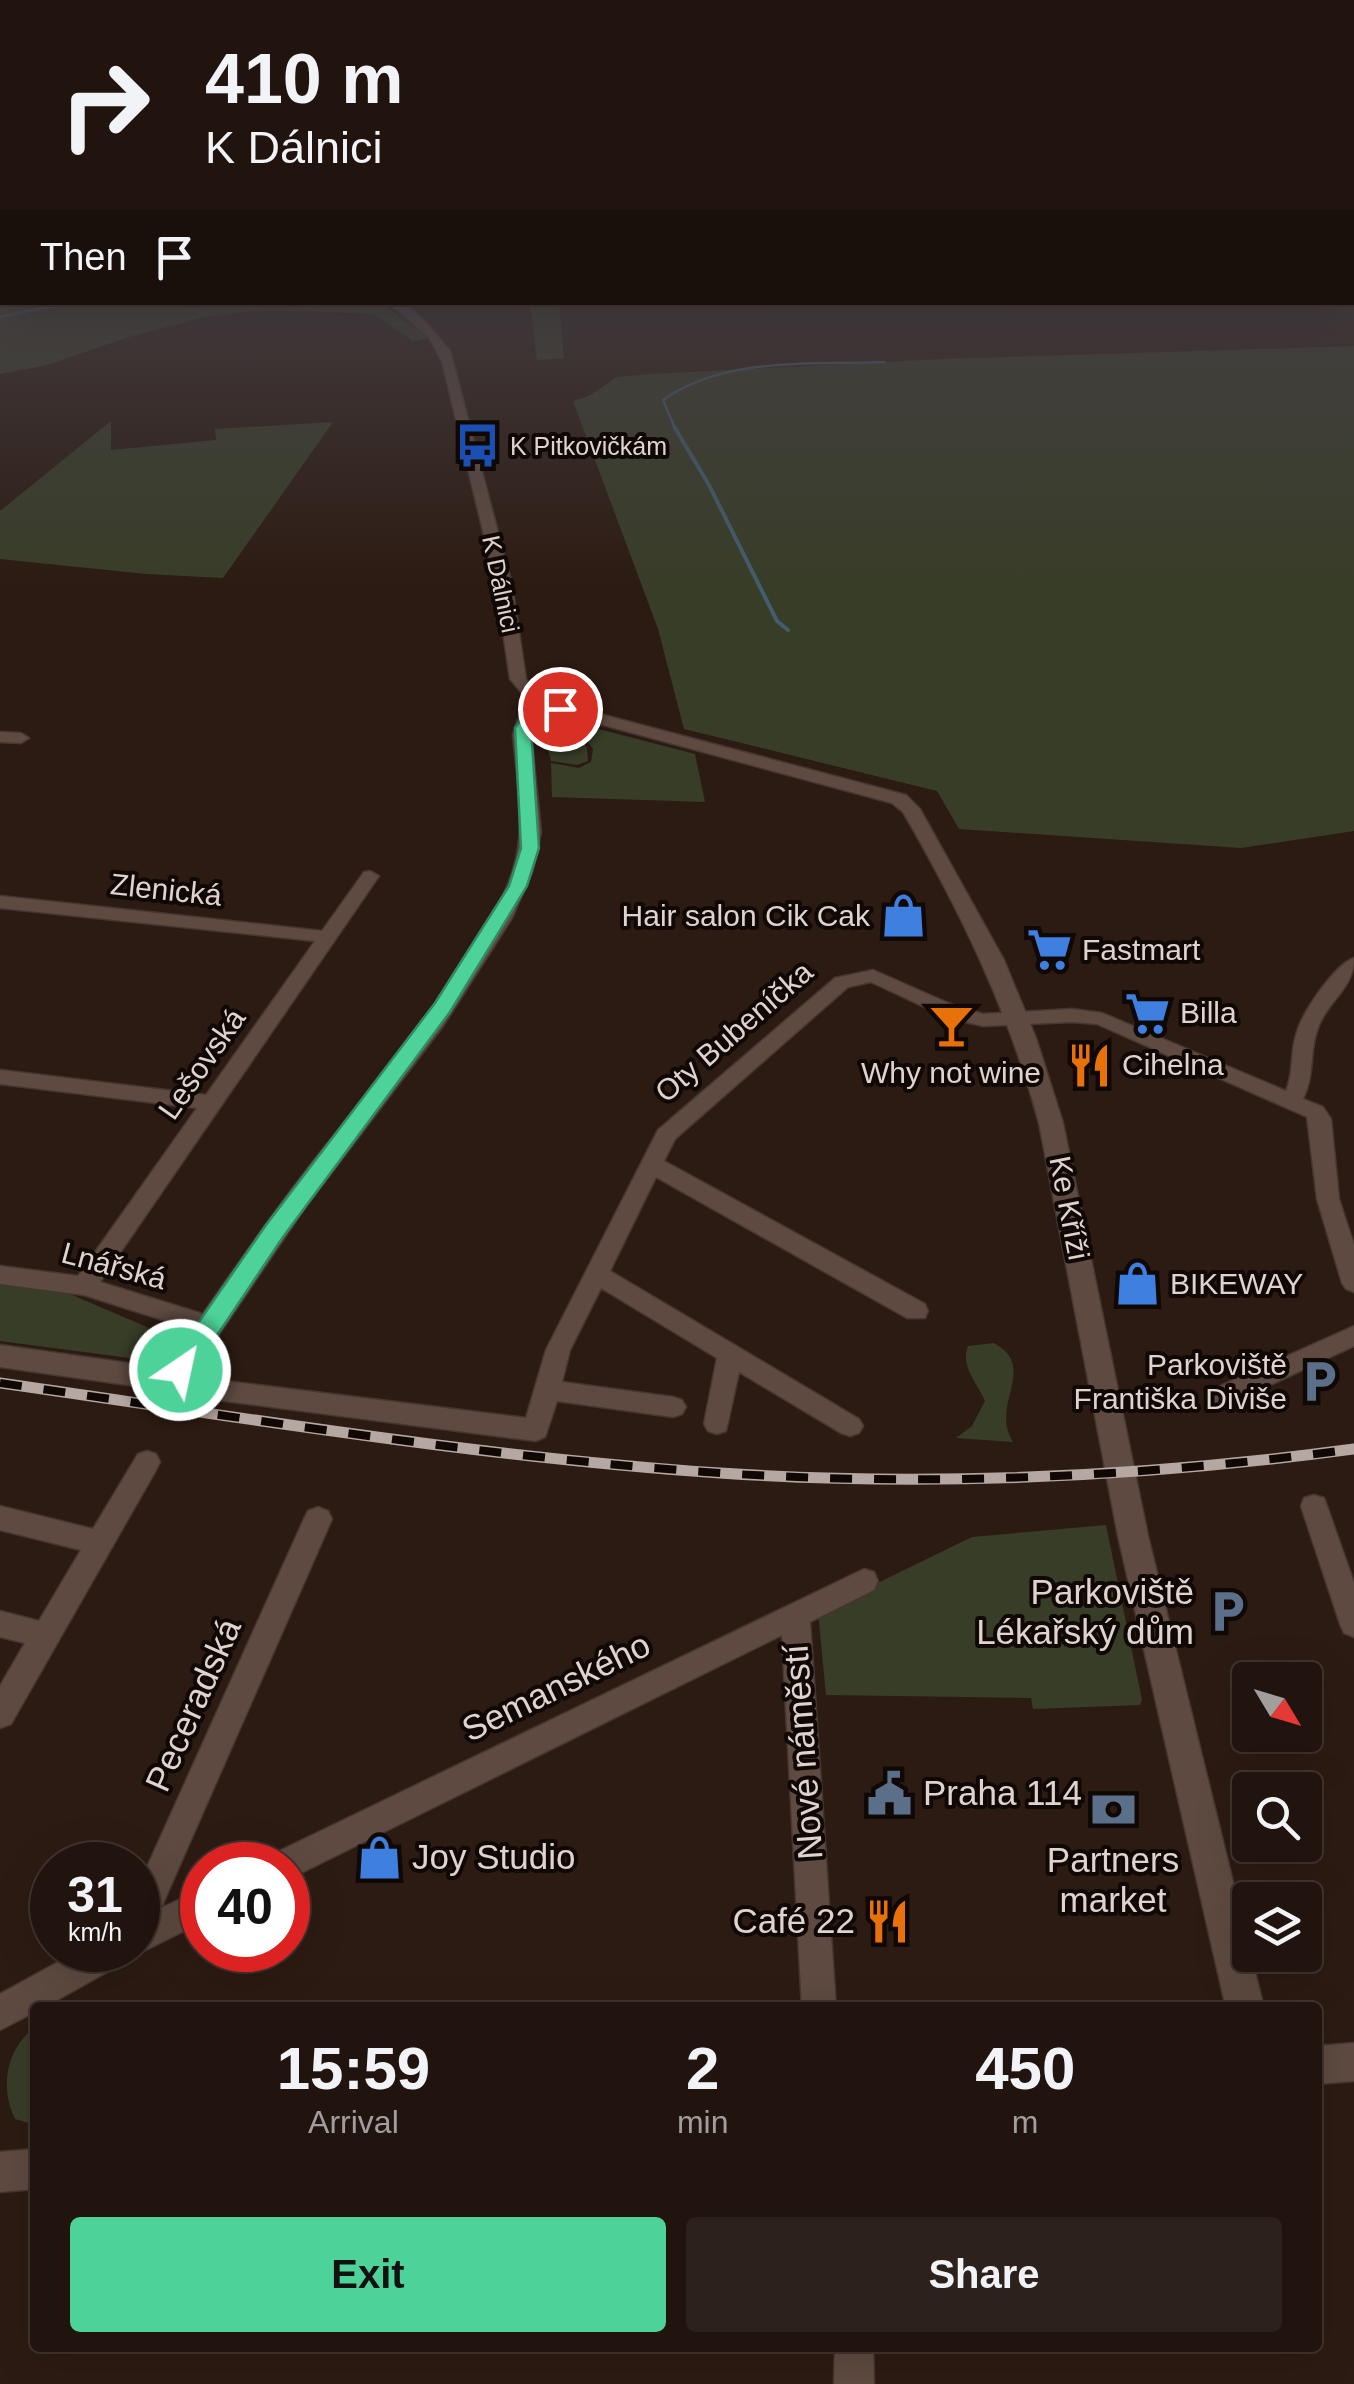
<!DOCTYPE html>
<meta charset="utf-8">
<style>
body{margin:0;font-family:Helvetica,sans-serif;background:#2d211c;color:#f1f3f6;height:100vh;display:flex;flex-direction:column;font-size:38px;white-space:nowrap}
*{box-sizing:border-box;margin:0}
p{font-size:32px;color:#a29e9e}
.icon{flex:none;width:55px;height:55px;fill:none;stroke:currentColor;stroke-width:2;stroke-linecap:round;stroke-linejoin:round}
.map{position:relative;flex:1;overflow:hidden}
.details{position:absolute;left:30px;top:2002px;width:1292px;height:350px;display:flex;flex-direction:column;background:#21140e;border-radius:10px;box-shadow:0 10px 40px #0002,0 0 0 2px #3e332e}
.details>*{flex:none}
.hud{position:absolute;left:0px;top:0px;width:1355px;height:305px;box-shadow:0 10px 40px #0002,0 0 0 2px #3e332e;background:#21140e;color:#f1f3f6;overflow:hidden}
.needle{width:65px;rotate:128deg}
.buttons{position:absolute;left:1232px;top:1662px;display:grid;gap:20px}
.buttons a{display:grid;place-items:center;width:90px;height:90px;border-radius:10px;background:#21140e;box-shadow:0 10px 40px #0002,0 0 0 2px #3e332e;font-size:50px}
.speed{position:absolute;left:30px;top:1842px;display:flex;gap:20px;font-size:50px;font-weight:700;text-align:center}
.speed>*{display:grid;place-content:center;width:130px;height:130px;border-radius:50%;background:#21140e;box-shadow:0 10px 40px #0002,0 0 0 2px #3e332e;line-height:1}
.speed small{font-size:25px;font-weight:400}
.speed .limit{border:15px solid #d22;background:#fff;color:#111}
.pin{position:absolute;display:grid;place-items:center;width:85px;height:85px;color:#fff;margin:-42px;border:5px solid #fff;border-radius:50%;box-shadow:0 2px 10px #0007}
.me{position:absolute;width:110px;margin:-55px;rotate:34deg;stroke-linejoin:round;filter:drop-shadow(0 0 8px #0008)}
.turn{display:flex;align-items:center;gap:35px;height:210px;padding:0 40px;font-size:45px}
.turn .icon{width:130px;height:130px;stroke-width:2.5}
.turn b{display:block;font-size:70px;line-height:85px}
.then{display:flex;align-items:center;height:95px;padding:0 40px;background:#0003;gap:20px;font-size:38px}
.eta{display:flex;justify-content:space-evenly;align-items:center;height:170px;text-align:center}
.eta b{font-size:60px;font-weight:800;line-height:70px}
.cta{display:flex;gap:20px;margin-top:auto;padding:20px 40px}
.cta a{flex:1;height:115px;border-radius:10px;background:#4dd39a;color:#111;font-size:40px;font-weight:800;line-height:115px;text-align:center}
.cta a+a{background:#2d211c;color:#f1f3f6}
.map>svg:first-child{display:block}
.green{fill:#383d28}
.lines{fill:none;stroke-linecap:round;stroke-linejoin:round}
.stream-far1{stroke:#425d6d;stroke-width:2.5}
.stream{stroke:#425d6d;stroke-width:4}
.street-casing{stroke:#453632;stroke-width:3}
.secondary-casing{stroke:#453632;stroke-width:3}
.street{fill:#5e4a40;fill-rule:evenodd}
.secondary{fill:#5e4a40;fill-rule:evenodd}
.rail-casing{stroke:#b5a7a1;stroke-width:11}
.rail{stroke:#0f0805;stroke-width:8;stroke-dasharray:22;stroke-linecap:butt}
.route{fill:#4dd39a;stroke:#328964;stroke-width:2.5}
.labels{text-anchor:middle;stroke-width:8;stroke-linejoin:round;paint-order:stroke}
.far-poi-label{font-size:25px;fill:#e0d3ce;stroke:#0f0805;text-anchor:start}
.far-street-label{font-size:25px;fill:#e0d3ce;stroke:#0f0805}
.street-label{font-size:30px;fill:#e0d3ce;stroke:#0f0805}
.poi-label{font-size:30px;fill:#e0d3ce;stroke:#0f0805;text-anchor:start}
.near-poi-label{font-size:35px;fill:#e0d3ce;stroke:#0f0805;text-anchor:end}
.near-street-label{font-size:35px;fill:#e0d3ce;stroke:#0f0805}
</style>
<div class="map">
<svg width="1354" height="2384" viewBox="0 0 1354 2384">
<rect width="100%" height="100%" fill="#2c1b12"/>
<g class="green">
<path d="M220,302L381,303L429,338L413,341L374,314L268,310L205,317L129,337L47,365L0,374V306L9,303H204L187,304L189,309Z"/>
<path d="M530,303H559L564,358L537,360Z"/>
<path d="M1354,346V831L1241,848L959,829L937,791L684,729L658,629L573,401L589,396L617,377L651,374L943,359Z"/>
<path d="M111,421V450L216,440L215,429L333,422L223,578L146,574L0,559V511Z"/>
<path d="M553,724L576,728L587,748L588,761L577,765L551,761L547,746Z"/>
<path d="M579,724L695,754L705,802L552,797L551,763L579,768L591,762L593,749L575,725Z"/>
<path d="M0,1285L70,1294L163,1334L160,1362L0,1341Z"/>
<path d="M994,1343C1039,1368 989,1404 1013,1442L956,1438L972,1426L985,1401C977,1382 960,1367 968,1346Z"/>
<path d="M1106,1525L1142,1700L1140,1705L1033,1709L1031,1698L826,1695L818,1612L972,1537Z"/>
<path d="M35,2027V2125L15,2119C0,2088 5,2050 35,2027Z"/>
</g>
<g class="lines">
<g class="stream-far1">
<path d="M77,302H125"/>
<path d="M0,317L71,302"/>
<path d="M676,431L663,400C725,356 812,365 884,362"/>
</g>
<path class="stream" d="M675,428L709,485L777,621L788,630"/>
<defs>
<g id="street">
<path d="M0,732L21,733L29,738L21,743L0,742Z"/>
<path d="M370,871L379,876L100,1282L219,1319L222,1326L219,1333L210,1335L84,1295L0,1284V1266L78,1276L197,1108L0,1084V1070L206,1095L315,941L0,908V896L322,931L364,872Z"/>
<path d="M1354,958C1354,989 1328,1000 1318,1028C1309,1051 1315,1075 1303,1099L1323,1107L1331,1119L1339,1199L1354,1245V1292L1346,1289L1342,1283L1317,1199L1307,1117L1097,1024L1072,1022L983,1026L948,1018L871,982L848,987L675,1139L664,1161L925,1304L928,1311L925,1318H907L656,1177L610,1271L859,1419L863,1426L859,1433L850,1436L841,1433L739,1372L726,1431L717,1434L708,1431L704,1424L717,1358L601,1288L570,1350L562,1382L673,1397L682,1400L686,1407L682,1414L673,1417L557,1401L545,1437L536,1441L193,1397L184,1394L167,1369L171,1362C187,1357 192,1366 200,1378L526,1418L546,1350L658,1130L835,978L873,970L948,1003L983,1014L1072,1009L1102,1013L1286,1091C1294,1072 1290,1054 1296,1035C1301,1014 1334,965 1354,958Z"/>
<path d="M1354,1326V1346L1227,1405L1218,1408L1209,1405L1205,1398L1209,1391Z"/>
<path d="M147,1451L156,1454L160,1462L156,1470L11,1724L0,1728V1686L25,1643L0,1637V1611L39,1621L81,1550L0,1530V1506L93,1529L138,1454Z"/>
<path d="M1314,1495L1324,1498L1327,1506L1354,1583V1637L1344,1633L1340,1624L1301,1506L1304,1498Z"/>
<path d="M318,1507L328,1511L332,1519L161,1908L202,1889V1922L138,1954L130,1950L125,1962L43,2008H35V2012L0,2030V1994L80,1950H138V1887L304,1519L308,1511Z"/>
<path d="M864,1569L874,1572L878,1581L874,1590L810,1622L836,2008H802L782,1635L295,1876L288,1880V1865H268L273,1854Z"/>
<path d="M835,2348H873L874,2384H834Z"/>
</g>
<g id="secondary">
<rect x="1352" y="266" width="2" height="6"/>
<path d="M388,302H401L423,319L450,351L512,585L526,679L538,694L566,705L906,795L920,809L1004,960L1036,1038L1063,1123L1148,1536L1264,2008H1226L1118,1536L1039,1123C1009,1012 961,912 903,812L892,803L544,709L531,735L541,832L532,872L512,918L443,1026L306,1206L190,1377L149,1388L0,1367V1345L149,1366L171,1360C217,1294 262,1227 312,1163C375,1083 482,967 513,870C527,826 517,780 513,735L517,721L531,704L510,679L496,585L442,361L429,337Z"/>
<path d="M1354,2043V2081L1318,2084V2046Z"/>
<path d="M35,2149V2189L0,2192V2152Z"/>
</g>
</defs>
<use href="#street" class="street-casing"/>
<use href="#secondary" class="secondary-casing"/>
<use href="#street" class="street"/>
<use href="#secondary" class="secondary"/>
<defs>
<path id="rail" d="M0,1383C239,1417 479,1457 720,1473C932,1487 1144,1477 1354,1449"/>
</defs>
<use href="#rail" class="rail-casing"/>
<use href="#rail" class="rail"/>
</g>
<linearGradient id="sky" x2="0" y2="1"><stop stop-color="#180f0a"/><stop offset="0.43" stop-color="#453f44"/><stop offset="1" stop-color="#453f44" stop-opacity="0"/></linearGradient>
<rect width="1354" height="586" fill="url(#sky)"/>
<path class="route" d="M535,699H546L568,709L560,714L544,709L531,728L539,848L527,886L450,1012L283,1237L189,1377H171L168,1370L171,1362L266,1225L435,1003L509,886L521,848L515,728Z"/>
<defs>
<symbol id="bus-bare" viewBox="-9 -9 18 18"><path d="M-5-6H5V4H4V6H2V4H-2V6H-4V4H-5ZM-3.5-4V0h7V-4ZM-3.5 1.2v1.5H-2V1.2ZM2 1.2v1.5H3.5V1.2Z" fill="#1a4fb4" stroke="#0f0805" stroke-width="2.5" paint-order="stroke"/></symbol>
<symbol id="shop-bare" viewBox="-9 -9 18 18"><path d="M-5-2.5h2.3a2.7 3.5 0 0 1 5.4 0H5L5.5 6h-11ZM-1.5-2.5h3a1.5 2.3 0 0 0-3 0Z" fill="#3f7fe0" stroke="#0f0805" stroke-width="2.5" paint-order="stroke"/></symbol>
<symbol id="supermarket-bare" viewBox="-9 -9 18 18"><path d="M-6-5.5h2.5l.6 2H6L4.5 2H-2.5L-4.4-4H-6ZM-1.5 3.2a1.3 1.3 0 1 0 .1 0ZM3 3.2a1.3 1.3 0 1 0 .1 0Z" fill="#3f7fe0" stroke="#0f0805" stroke-width="2.5" paint-order="stroke"/></symbol>
<symbol id="bar-bare" viewBox="-9 -9 18 18"><path d="M-6-5H6L.8 .8V4.5H3.5V6h-7V4.5H-.8V.8Z" fill="#e8710a" stroke="#0f0805" stroke-width="2.5" paint-order="stroke"/></symbol>
<symbol id="restaurant-bare" viewBox="-9 -9 18 18"><path d="M-5-6h1v4h1v-4h1v4h1v-4h1v5L-1.5 .5V6h-2V.5L-5-1ZM5-6V6H3V1.5H1.5Q1.5-4 5-6Z" fill="#e8710a" stroke="#0f0805" stroke-width="2.5" paint-order="stroke"/></symbol>
<symbol id="parking-bare" viewBox="-9 -9 18 18"><path d="M-3.5-5.5H1a3.5 3.5 0 0 1 0 7H-1V5.5H-3.5ZM-1-3.4V-.6H.8a1.4 1.4 0 0 0 0-2.8Z" fill="#5c6f8a" stroke="#0f0805" stroke-width="2.5" paint-order="stroke"/></symbol>
<symbol id="civic-bare" viewBox="-9 -9 18 18"><path d="M-.6-6.5H3V-4.5H.6V-3L4-1V1h2V6H-6V1h2V-1L-.6-3ZM-1.2 2.5V6h2.4V2.5Z" fill="#5c6f8a" stroke="#0f0805" stroke-width="2.5" paint-order="stroke"/></symbol>
<symbol id="bank-bare" viewBox="-9 -9 18 18"><path d="M-6-4H6V4H-6ZM0-2.3a2.3 2.3 0 1 0 0 4.6a2.3 2.3 0 1 0 0-4.6Z" fill="#5c6f8a" stroke="#0f0805" stroke-width="2.5" paint-order="stroke"/></symbol>
</defs>
<g fill-rule="evenodd">
<use href="#bus-bare" x="446" y="414" width="63" height="63"/>
<use href="#shop-bare" x="872" y="884" width="63" height="63"/>
<use href="#supermarket-bare" x="1018" y="918" width="63" height="63"/>
<use href="#supermarket-bare" x="1116" y="982" width="63" height="63"/>
<use href="#bar-bare" x="920" y="994" width="63" height="63"/>
<use href="#restaurant-bare" x="1058" y="1034" width="63" height="63"/>
<use href="#shop-bare" x="1106" y="1252" width="63" height="63"/>
<use href="#parking-bare" x="1288" y="1350" width="63" height="63"/>
<use href="#parking-bare" x="1196" y="1580" width="63" height="63"/>
<use href="#civic-bare" x="858" y="1762" width="63" height="63"/>
<use href="#bank-bare" x="1082" y="1778" width="63" height="63"/>
<use href="#shop-bare" x="348" y="1826" width="63" height="63"/>
<use href="#restaurant-bare" x="856" y="1890" width="63" height="63"/>
</g>
<g class="labels">
<g class="far-poi-label">
<text x="510" y="455">K Pitkovičkám</text>
</g>
<g class="far-street-label">
<text transform="translate(501 584) rotate(78)" y="9">K Dálnici</text>
</g>
<g class="street-label">
<text transform="translate(166 890) rotate(6)" y="10">Zlenická</text>
<text transform="translate(734 1032) rotate(-41)" y="10">Oty Bubeníčka</text>
<text transform="translate(202 1064) rotate(-55)" y="10">Lešovská</text>
<text transform="translate(1069 1208) rotate(79)" y="10">Ke Kříži</text>
<text transform="translate(114 1266) rotate(15)" y="10">Lnářská</text>
</g>
<g class="poi-label">
<text x="870" y="926" text-anchor="end">Hair salon Cik Cak</text>
<text x="1082" y="960">Fastmart</text>
<text x="1180" y="1023">Billa</text>
<text x="1122" y="1075">Cihelna</text>
<text x="951" y="1083" text-anchor="middle">Why not wine</text>
<text x="1170" y="1294">BIKEWAY</text>
<text x="1287" y="1375" text-anchor="end">Parkoviště<tspan x="1287" dy="34">Františka Diviše</tspan></text>
</g>
<g class="near-poi-label">
<text x="1194" y="1604">Parkoviště<tspan x="1194" dy="40">Lékařský dům</tspan></text>
<text x="923" y="1805" text-anchor="start">Praha 114</text>
<text x="412" y="1869" text-anchor="start">Joy Studio</text>
<text x="1113" y="1872" text-anchor="middle">Partners<tspan x="1113" dy="40">market</tspan></text>
<text x="855" y="1933">Café 22</text>
</g>
<g class="near-street-label">
<text transform="translate(556 1687) rotate(-26)" y="12">Semanského</text>
<text transform="translate(193 1705) rotate(-66)" y="12">Peceradská</text>
<text transform="translate(803 1752) rotate(-94)" y="12">Nové náměstí</text>
</g>
</g>
</svg>
<div class="buttons">
<a><svg class="needle" viewBox="-14 -14 28 28"><path d="M0-13l5 13h-10z" fill="#e53935"/><path d="M0 13l5-13h-10z" fill="#a29e9e"/></svg></a>
<a><svg class="icon" aria-label="search" viewBox="0 0 24 24"><circle cx="10" cy="10" r="6"/><path d="M15 15l6 6"/></svg></a>
<a><svg class="icon" aria-label="layers" viewBox="0 0 24 24"><path d="M12 4l9 5-9 5-9-5zM3 14l9 5 9-5"/></svg></a>
</div>
<div class="speed"><div>31<small>km/h</small></div><div class="limit">40</div></div>
<div class="pin" style="left:560px;top:709px;background:#d93025"><svg class="icon" aria-label="arrive" viewBox="0 0 24 24"><path d="M6 21V4h12l-3 4 3 4H6"/></svg></div>
<svg class="me" style="left:180px;top:1370px" viewBox="-20 -20 40 40"><circle r="17" fill="#4dd39a" stroke="#fff" stroke-width="3"/><path d="M0-11L8 9 0 5-8 9z" fill="#fff"/></svg>
<div class="hud">
<div class="turn"><svg class="icon" aria-label="right" viewBox="0 0 24 24"><path d="M7 20v-9h11M14 6l5 5-5 5"/></svg><div><b>410 m</b>K Dálnici</div></div>
<div class="then">Then<svg class="icon" aria-label="arrive" viewBox="0 0 24 24"><path d="M6 21V4h12l-3 4 3 4H6"/></svg></div>
</div>
<section class="details">
<div class="eta">
<div><b>15:59</b><p>Arrival</p></div>
<div><b>2</b><p>min</p></div>
<div><b>450</b><p>m</p></div>
</div>
<div class="cta"><a>Exit</a><a>Share</a></div>
</section>
</div>
